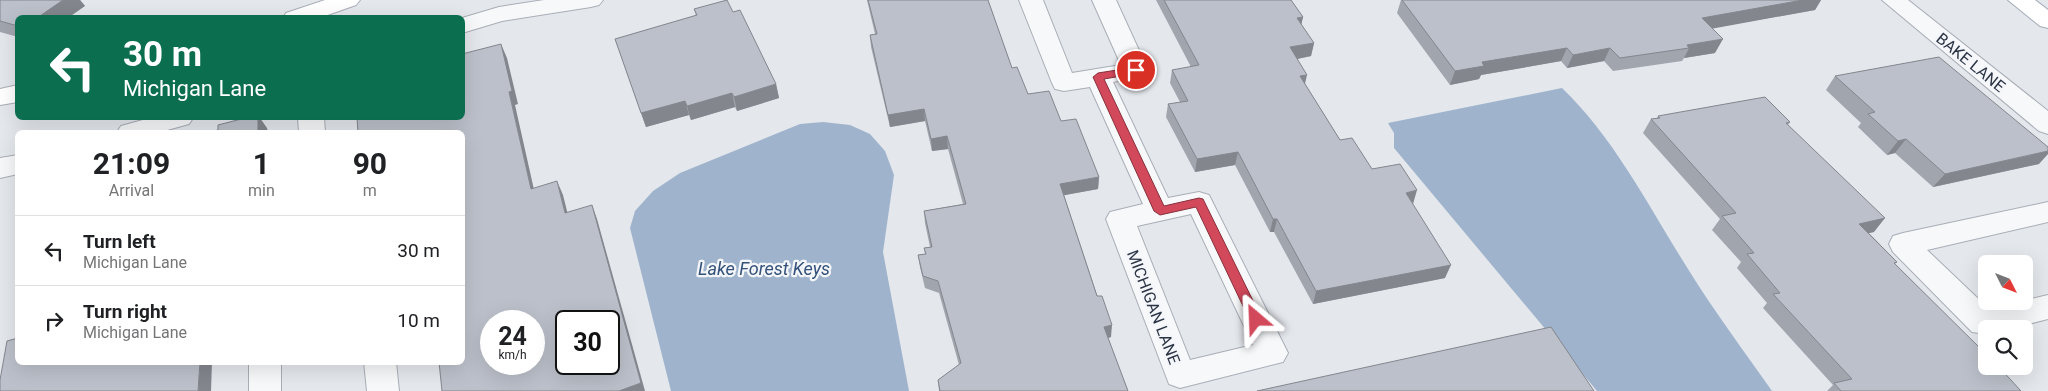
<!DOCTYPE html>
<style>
body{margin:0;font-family:Roboto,sans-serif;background:#f6f6f6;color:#202124;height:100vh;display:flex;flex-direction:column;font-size:19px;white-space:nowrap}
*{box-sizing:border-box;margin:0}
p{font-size:16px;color:#757577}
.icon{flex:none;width:28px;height:28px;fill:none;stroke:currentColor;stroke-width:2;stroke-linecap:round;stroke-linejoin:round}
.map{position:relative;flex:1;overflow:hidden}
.details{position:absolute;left:15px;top:130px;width:450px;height:235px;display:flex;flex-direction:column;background:#fff;border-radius:8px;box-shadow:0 5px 20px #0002}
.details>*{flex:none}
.banner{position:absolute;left:15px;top:15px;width:450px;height:105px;border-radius:8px;box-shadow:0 5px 20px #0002;background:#0b6e4f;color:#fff;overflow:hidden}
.needle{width:32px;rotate:132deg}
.controls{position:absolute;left:1978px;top:255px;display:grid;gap:10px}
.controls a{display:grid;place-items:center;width:55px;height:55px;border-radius:8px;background:#fff;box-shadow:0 5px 20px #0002;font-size:25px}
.speed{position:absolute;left:480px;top:310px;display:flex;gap:10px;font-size:25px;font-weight:700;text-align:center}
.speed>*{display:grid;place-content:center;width:65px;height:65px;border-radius:50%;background:#fff;box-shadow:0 5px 20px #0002;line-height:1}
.speed small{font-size:12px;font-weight:400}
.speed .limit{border:2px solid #111;border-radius:8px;background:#fff;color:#111}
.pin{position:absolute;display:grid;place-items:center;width:42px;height:42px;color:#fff;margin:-21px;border:2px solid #fff;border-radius:50%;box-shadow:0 1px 5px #0007}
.me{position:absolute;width:55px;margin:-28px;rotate:334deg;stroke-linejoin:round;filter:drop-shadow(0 0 4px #0008)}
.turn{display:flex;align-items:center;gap:18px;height:105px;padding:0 25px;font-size:22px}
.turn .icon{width:65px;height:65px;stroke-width:2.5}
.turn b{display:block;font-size:35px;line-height:42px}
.eta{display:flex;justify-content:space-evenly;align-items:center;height:85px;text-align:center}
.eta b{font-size:30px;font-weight:700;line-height:35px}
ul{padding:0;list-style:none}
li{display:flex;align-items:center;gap:15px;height:70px;padding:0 25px;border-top:1px solid #e0e0e0}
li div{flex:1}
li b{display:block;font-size:19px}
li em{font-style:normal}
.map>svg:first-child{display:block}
.water{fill:#9fb4cc}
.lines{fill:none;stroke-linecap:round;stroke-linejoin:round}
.minor-casing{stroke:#a9aeb7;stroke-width:2}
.secondary-casing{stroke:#a9aeb7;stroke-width:2}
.primary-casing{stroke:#a3abb8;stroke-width:2}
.minor{fill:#f7f8fa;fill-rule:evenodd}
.secondary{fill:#fff;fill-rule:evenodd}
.primary{fill:#fff;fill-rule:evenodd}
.wall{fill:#a1a5ae}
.shaded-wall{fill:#83868d}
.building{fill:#bbc0ca;stroke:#83868d;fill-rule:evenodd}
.route{fill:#d1495b;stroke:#882f3b}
.labels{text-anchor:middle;stroke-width:4.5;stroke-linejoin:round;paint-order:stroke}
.street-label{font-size:16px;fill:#2b3445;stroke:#f4f6f9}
.water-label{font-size:18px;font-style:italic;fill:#34527a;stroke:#f4f6f9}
</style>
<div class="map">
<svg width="2048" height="391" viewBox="0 0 2048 391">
<rect width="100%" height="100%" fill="#e4e7ec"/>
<g class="water">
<path d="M1562,88C1615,139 1649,207 1688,269C1714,311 1744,351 1772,391H1597L1394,148V133L1388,123Z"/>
<path d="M823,122L850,125L870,134L885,151L894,175L883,252L909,391H671L630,228L635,211L653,191L680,173L800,124Z"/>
</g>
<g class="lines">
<defs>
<g id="minor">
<path d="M544,0H603L599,5L591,7L502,21L462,33V18L499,7Z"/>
<path d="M1019,0H1043L1072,73L1121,65L1092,0H1116L1148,70L1145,76L1113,82L1168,198L1199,192L1209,195L1288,353L1283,362L1180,388L1169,384L1106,219L1110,212L1143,204L1090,87L1064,91L1055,89L1052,83ZM1191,214L1253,345L1190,360L1137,226Z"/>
<path d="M1882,0H1908L2048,111V134L2039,131Z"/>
<path d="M150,118H193L189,124L160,132H117L121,126Z"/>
<path d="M298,118H324L325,132H299Z"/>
<path d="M18,155V174L0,178V158Z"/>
<path d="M2048,202V222L1927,250L1989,309L2048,295V319L2009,329H1986V334L1972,332L1893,252L1889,244L1893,236L1903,233Z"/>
<rect x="249" y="362" width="32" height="29"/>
<path d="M364,362H396L399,391H367Z"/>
</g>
<g id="secondary">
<path d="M325,0H360L356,5L319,18H283L286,13Z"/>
<path d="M18,85V102L0,105V89Z"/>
</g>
<path id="primary" d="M2008,0H2035L2048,10V28L2040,26Z"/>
</defs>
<use href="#minor" class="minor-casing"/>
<use href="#secondary" class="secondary-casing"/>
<use href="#primary" class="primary-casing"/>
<use href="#minor" class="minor"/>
<use href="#secondary" class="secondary"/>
<use href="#primary" class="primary"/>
</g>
<g class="wall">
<path d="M0,0H80L85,6L18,18V37L0,32Z"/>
<path d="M867,0H988L1012,68L1028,94L1061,121L1099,177L1098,189L1064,195L1111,337L1108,338L1128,391H939L938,380L959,365L939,293L925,288L920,267L918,255L925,254L924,248L930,247L925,223L924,211L963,204L948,149L932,151L925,121L890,127L871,47L870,35L875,34Z"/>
<path d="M1156,0H1291L1303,17L1301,25L1314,43L1311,56L1297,59L1305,84L1340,140L1372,169L1412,204L1445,278L1313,304L1274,232H1270L1235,165L1195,172L1166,117L1168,104L1180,102L1170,83L1172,70L1191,67Z"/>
<path d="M1401,0H1821L1815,10L1712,28L1715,53L1684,58L1682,61L1613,71L1604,61L1567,68L1561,61L1481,75L1479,79L1450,85L1397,13Z"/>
<path d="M694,9L733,12L776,84L779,98L737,111L735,107L691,120L689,115L646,127L615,39L696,16Z"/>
<path d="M1835,76L2039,164L1933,187L1895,153L1887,155L1858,127L1861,123L1826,90Z"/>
<path d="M1658,116L1790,122L1788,125L1874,232L1869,233L1897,262L1895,264L2021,391H1827L1833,385L1763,308L1767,303L1737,268L1741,262L1712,230L1720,219L1643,133L1651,119L1657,118Z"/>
</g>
<g class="shaded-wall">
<path d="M63,0H80L85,6L68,18H37Z"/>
<path d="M1803,0H1821L1815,10L1694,32L1702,18Z"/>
<path d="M1303,17L1300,30L1297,18Z"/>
<path d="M1723,39L1715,53L1684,58L1689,48L1687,45Z"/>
<path d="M1314,43L1311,56L1287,61L1290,47Z"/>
<path d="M501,44L507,58L518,104L515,105L537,203L531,189L509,92Z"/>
<path d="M1567,48L1561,61L1481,75L1479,79L1450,85L1455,71L1482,62Z"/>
<path d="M1610,48L1604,61L1567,68L1573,55Z"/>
<path d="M1307,75L1304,88L1300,76Z"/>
<path d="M776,84L779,98L737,111L734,97Z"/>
<path d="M732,93L735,107L691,120L687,106Z"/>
<path d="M685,101L689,115L646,127L641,113Z"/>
<path d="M924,109L925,121L890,127L888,115Z"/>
<path d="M258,118H260L267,128L268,132H258Z"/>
<path d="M947,136L948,149L932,151L931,139Z"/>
<path d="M1906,139L1895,153L1887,155L1898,141Z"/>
<path d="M2048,151V154L2039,164L1933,187L1945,174Z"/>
<path d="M1238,152L1235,165L1195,172L1197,159Z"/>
<path d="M1099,177L1098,189L1060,196V184Z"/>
<path d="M557,181L563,195L571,227L565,213Z"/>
<path d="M1417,190L1413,204L1406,193Z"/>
<path d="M592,205L597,219L645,391H619Z"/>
<path d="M1885,218L1874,232L1848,237L1859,224Z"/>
<path d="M1273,219H1277L1274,232H1270Z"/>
<path d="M1451,265L1445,278L1313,304L1316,291Z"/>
<path d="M1112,325L1111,337L1103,339L1104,327Z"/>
<path d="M200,362H212L211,391H198Z"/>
</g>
<g class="building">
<path d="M0,0H63L37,18H18V26L0,21Z"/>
<path d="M727,0L733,12L740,10L776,84L734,97L732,93L687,106L685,101L641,113L615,39L697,15L694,9Z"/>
<path d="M868,0H988L1012,68L1017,67L1028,94L1049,91L1061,121L1076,119L1099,177L1060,184L1097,296H1102L1112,325L1104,327L1128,391H940L938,380L961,363L938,281L923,276L918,255L926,254L924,248L932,247L924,211L966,204L947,136L931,139L924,109L888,115L870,35L877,34Z"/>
<path d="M1164,0H1291L1303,17L1297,18L1314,43L1290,47L1307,75L1300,76L1340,140L1352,138L1372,169L1400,164L1417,190L1406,193L1451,265L1316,291L1277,219H1273L1238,152L1197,159L1168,104L1188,101L1172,70L1199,65Z"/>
<path d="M1402,0H1803L1702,18L1723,39L1687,45L1689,48L1620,58L1610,48L1573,55L1567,48L1482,62L1484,66L1455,71Z"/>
<path d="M501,44L512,91L509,92L531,189L557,181L565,213L592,205L641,383L619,391H442L439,362H462V132H358L357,118H462V54ZM491,321H534V364H491ZM566,321H609V364H566Z"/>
<path d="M1939,57L2048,147V151L1945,174L1906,139L1898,141L1868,114L1875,112L1835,76Z"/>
<path d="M1765,97L1790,122L1786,123L1885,218L1859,224L1897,262L1894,263L1986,354V366H1998L2021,391H1841L1834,383L1852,379L1773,294L1780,293L1747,254L1754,253L1722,216L1736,213L1651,119L1660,118L1658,116Z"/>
<path d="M245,118H258V132H210L218,130V125Z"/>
<path d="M1551,327L1594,391H1257Z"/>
<path d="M18,338V362H200L198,391H0V380L7,341Z"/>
</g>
<path class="route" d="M1136,67L1139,68V73L1104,79L1164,206L1199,198L1203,199L1262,319L1260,323H1251L1196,207L1160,215L1154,211L1093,77L1098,73Z"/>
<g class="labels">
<g class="street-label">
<text transform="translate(1971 62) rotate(39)" y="6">BAKE LANE</text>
<text transform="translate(1154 307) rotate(69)" y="6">MICHIGAN LANE</text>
</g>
<g class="water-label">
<text x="764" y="275">Lake Forest Keys</text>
</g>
</g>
</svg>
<div class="controls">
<a><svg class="needle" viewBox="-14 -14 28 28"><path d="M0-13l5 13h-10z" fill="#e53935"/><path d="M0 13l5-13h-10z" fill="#757577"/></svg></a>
<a><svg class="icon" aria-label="search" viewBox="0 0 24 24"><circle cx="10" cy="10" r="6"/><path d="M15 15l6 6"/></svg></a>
</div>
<div class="speed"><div>24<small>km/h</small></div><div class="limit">30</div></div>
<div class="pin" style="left:1136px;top:70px;background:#d93025"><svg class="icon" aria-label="arrive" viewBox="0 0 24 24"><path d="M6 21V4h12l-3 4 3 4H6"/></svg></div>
<svg class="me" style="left:1256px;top:319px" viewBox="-20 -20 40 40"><path d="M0-17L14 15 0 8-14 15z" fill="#d1495b" stroke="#fff" stroke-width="4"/></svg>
<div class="banner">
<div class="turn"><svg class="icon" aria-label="left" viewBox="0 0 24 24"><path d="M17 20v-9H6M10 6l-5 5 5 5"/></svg><div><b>30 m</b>Michigan Lane</div></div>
</div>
<section class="details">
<div class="eta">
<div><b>21:09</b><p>Arrival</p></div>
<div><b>1</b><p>min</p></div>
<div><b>90</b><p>m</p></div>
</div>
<ul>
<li><svg class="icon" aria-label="left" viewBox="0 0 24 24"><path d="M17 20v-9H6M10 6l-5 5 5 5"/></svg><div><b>Turn left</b><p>Michigan Lane</p></div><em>30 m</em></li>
<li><svg class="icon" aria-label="right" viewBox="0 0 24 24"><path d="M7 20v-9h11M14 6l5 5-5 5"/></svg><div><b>Turn right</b><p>Michigan Lane</p></div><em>10 m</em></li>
</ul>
</section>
</div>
